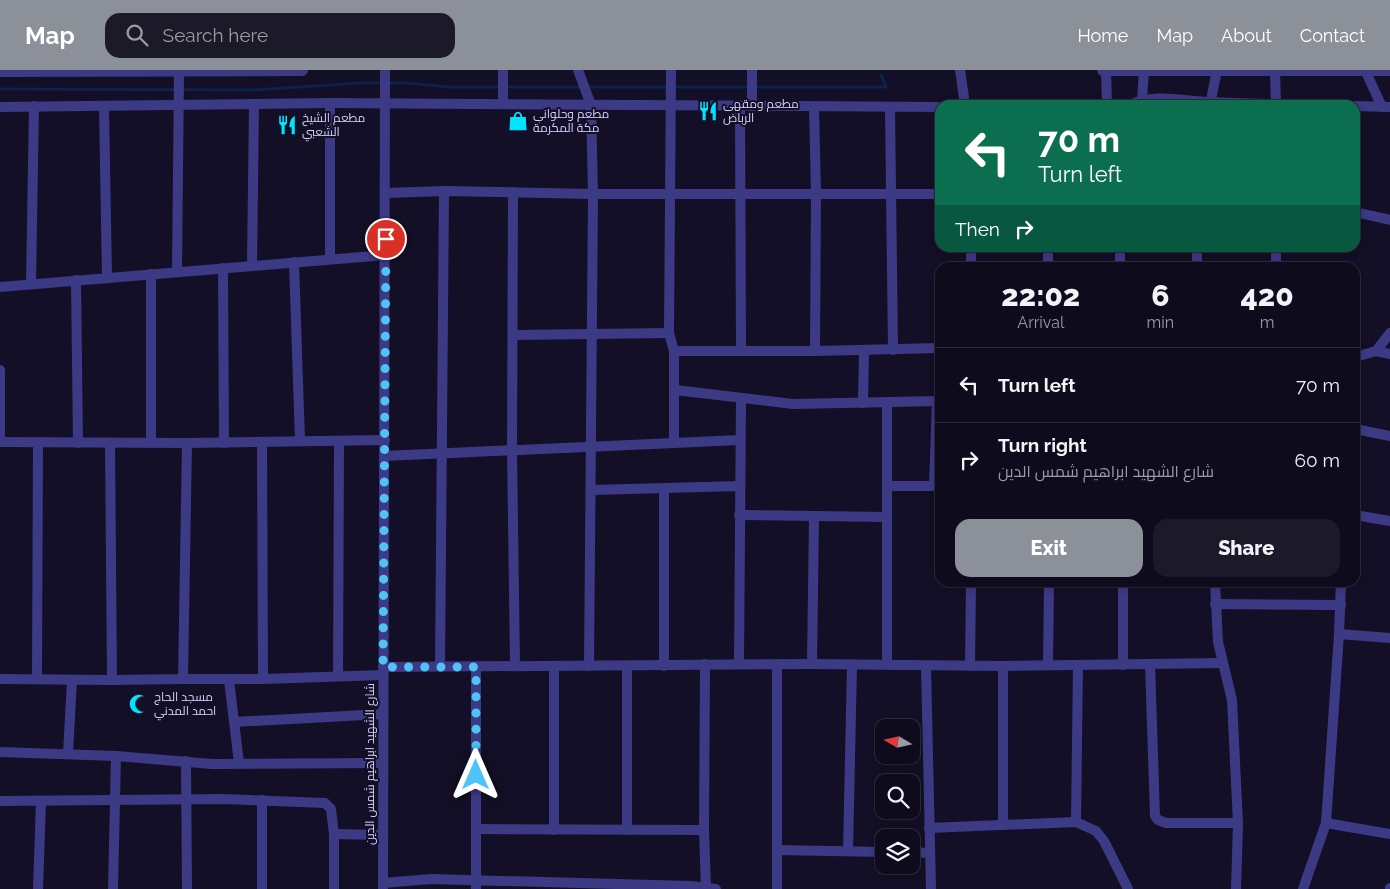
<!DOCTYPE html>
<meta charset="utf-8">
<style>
body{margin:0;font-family:Raleway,Cairo,sans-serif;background:#1c1929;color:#f1f3f6;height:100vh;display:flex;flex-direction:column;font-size:19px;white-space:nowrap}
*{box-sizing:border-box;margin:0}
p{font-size:16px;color:#9b9ba3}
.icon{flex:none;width:28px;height:28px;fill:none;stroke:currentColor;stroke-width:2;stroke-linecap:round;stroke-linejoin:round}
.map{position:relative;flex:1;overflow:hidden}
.drawer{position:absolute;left:935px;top:192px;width:425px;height:325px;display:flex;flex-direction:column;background:#0e0b1c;border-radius:15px;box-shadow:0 2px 8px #0003,0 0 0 1px #2e2b3b}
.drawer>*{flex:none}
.guide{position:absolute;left:935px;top:30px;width:425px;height:152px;border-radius:15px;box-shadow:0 2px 8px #0003,0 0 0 1px #2e2b3b;background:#0b6e4f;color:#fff;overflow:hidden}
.needle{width:32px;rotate:279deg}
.buttons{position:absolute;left:875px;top:649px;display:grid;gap:10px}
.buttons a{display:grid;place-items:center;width:45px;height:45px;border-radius:10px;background:#0e0b1c;box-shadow:0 2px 8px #0003,0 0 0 1px #2e2b3b;font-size:25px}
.pin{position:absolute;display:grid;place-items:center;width:42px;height:42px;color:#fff;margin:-21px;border:2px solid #fff;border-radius:50%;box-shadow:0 1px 5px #0007}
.me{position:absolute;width:55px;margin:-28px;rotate:0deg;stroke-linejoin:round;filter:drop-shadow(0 0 4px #0008)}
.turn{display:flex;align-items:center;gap:18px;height:105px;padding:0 20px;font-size:22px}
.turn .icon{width:65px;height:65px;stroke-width:2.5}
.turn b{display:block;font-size:35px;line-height:42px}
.then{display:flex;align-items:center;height:48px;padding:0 20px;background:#0003;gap:10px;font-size:19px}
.eta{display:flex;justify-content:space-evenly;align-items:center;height:85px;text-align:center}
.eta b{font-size:30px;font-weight:800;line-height:35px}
.action{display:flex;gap:10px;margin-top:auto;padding:10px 20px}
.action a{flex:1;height:58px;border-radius:15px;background:#8c9099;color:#fff;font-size:20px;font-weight:800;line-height:58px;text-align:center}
.action a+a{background:#1c1929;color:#f1f3f6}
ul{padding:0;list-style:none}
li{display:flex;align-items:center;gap:15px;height:75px;padding:0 20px;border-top:1px solid #2e2b3b}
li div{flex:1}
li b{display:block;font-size:19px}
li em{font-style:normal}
header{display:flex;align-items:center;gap:30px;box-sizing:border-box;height:70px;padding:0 25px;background:#8c9099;color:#fff}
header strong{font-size:24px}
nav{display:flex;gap:28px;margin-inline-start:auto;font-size:18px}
.search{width:350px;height:45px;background:#1c1929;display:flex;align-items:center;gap:12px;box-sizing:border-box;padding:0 18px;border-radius:15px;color:#9b9ba3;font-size:19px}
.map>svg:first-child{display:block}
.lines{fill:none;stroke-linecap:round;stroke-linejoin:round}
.stream{stroke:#0c2248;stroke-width:3}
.minor{stroke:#3d3a85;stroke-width:10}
.tertiary{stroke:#3d3a85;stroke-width:12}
.route{stroke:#4fc3f7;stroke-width:9;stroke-dasharray:0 16.2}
.labels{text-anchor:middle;stroke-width:4;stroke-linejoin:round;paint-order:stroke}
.poi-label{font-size:12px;fill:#d9d4ff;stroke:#130f26;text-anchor:start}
.street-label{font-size:12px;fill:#d9d4ff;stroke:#130f26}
</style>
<header>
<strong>Map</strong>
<div class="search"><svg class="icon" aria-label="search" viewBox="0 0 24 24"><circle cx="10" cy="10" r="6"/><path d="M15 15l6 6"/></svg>Search here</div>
<nav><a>Home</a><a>Map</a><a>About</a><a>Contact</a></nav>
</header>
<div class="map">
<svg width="1390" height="819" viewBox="0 0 1390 819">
<rect width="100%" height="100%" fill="#130f26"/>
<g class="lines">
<path class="stream" d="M0,19L253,20L360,13H407L449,17H886L881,5"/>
<g class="minor">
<path d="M503,0V34"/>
<path d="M578,0L591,35L593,124L589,596"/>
<path d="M671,0L669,263L674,281V372"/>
<path d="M752,0V36"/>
<path d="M960,0L965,35"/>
<path d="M1106,0L1107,35"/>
<path d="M1275,0L1276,35"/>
<path d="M1365,0L1382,37"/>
<path d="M1142,30L1144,0"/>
<path d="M1129,35C1157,23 1181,31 1210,32C1246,34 1282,34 1319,35"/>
<path d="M1210,35L1217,0"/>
<path d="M104,36L107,208"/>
<path d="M740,36L741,281"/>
<path d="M1355,36L1390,37"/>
<path d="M0,37L330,33L940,37"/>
<path d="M814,37L816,124L815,281"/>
<path d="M890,38L893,280"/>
<path d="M513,122L512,380L515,596"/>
<path d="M386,123L444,121L593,124H940"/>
<path d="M1355,142L1390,150"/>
<path d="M971,178V198"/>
<path d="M1048,178V198"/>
<path d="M1120,178V198"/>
<path d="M1276,178V198"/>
<path d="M330,189V33"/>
<path d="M294,192L300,371"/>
<path d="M252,196L254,34"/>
<path d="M223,198L224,373"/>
<path d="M1197,198V178"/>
<path d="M177,202L179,1"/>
<path d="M151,204V373"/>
<path d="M76,210L78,373"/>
<path d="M31,213L34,36"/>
<path d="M0,217L386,185"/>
<path d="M513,265L669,263"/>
<path d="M674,281H815L940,278"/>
<path d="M1376,281L1390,284"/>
<path d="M1355,287L1376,281L1390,263"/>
<path d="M0,300V372"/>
<path d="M675,320L793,334L940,331"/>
<path d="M863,333L864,281"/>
<path d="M1355,359L1390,366"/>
<path d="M0,372L187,373L385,370"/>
<path d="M262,372L263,609L383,605"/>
<path d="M110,373L112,610L183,609L187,373"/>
<path d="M384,386L740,370"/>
<path d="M887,416H939"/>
<path d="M934,416L937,331"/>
<path d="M592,420L740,416"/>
<path d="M739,445L887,447"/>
<path d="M1355,445L1390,451"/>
<path d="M1123,512V595"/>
<path d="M1215,512L1218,572L1232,630L1238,753L1236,819"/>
<path d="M1215,534L1341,535"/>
<path d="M1339,564L1390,568"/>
<path d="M705,594L704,760L706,819"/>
<path d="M739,594L741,328"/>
<path d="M777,594V819"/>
<path d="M812,594L814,446"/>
<path d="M1150,594L1155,746L1158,750L1166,753H1238"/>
<path d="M887,595V332"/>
<path d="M1048,595L1049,512"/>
<path d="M664,596V418"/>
<path d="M926,596L931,819"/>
<path d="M970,596L971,512"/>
<path d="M1003,596V755"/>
<path d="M383,597L812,594L1003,596L1223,593"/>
<path d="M440,597L444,121"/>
<path d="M476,597V819"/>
<path d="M338,606L339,371"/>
<path d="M0,609L112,610"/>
<path d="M37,609L38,373"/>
<path d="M183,609H263"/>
<path d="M229,610L239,693"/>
<path d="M234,652L383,644"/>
<path d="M0,682L116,686L212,694L383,693"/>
<path d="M68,684L72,610"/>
<path d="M186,691L187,819"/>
<path d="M0,731L223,729L325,733L331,739L334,764V819"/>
<path d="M1076,752L1078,595"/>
<path d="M1326,753L1390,764"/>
<path d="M929,758L1076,752L1096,761L1104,771L1128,819"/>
<path d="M476,759L704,760"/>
<path d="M554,760V596"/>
<path d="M627,760V596"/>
<path d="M334,764L382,765"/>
<path d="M777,780L884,782"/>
<path d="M848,781L852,595"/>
<path d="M911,782L929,783"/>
<path d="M383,813L431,809L691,816L716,819"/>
<path d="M38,819L41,731"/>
<path d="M113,819L116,686"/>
<path d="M262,819V730"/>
<path d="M383,819L385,0"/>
<path d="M1303,819L1326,753L1339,564L1341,512"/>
<path d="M1390,819V818"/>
</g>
<g class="tertiary">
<path d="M1103,0H1390"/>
<path d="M0,1L302,0"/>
</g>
</g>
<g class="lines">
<path class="route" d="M386,169L383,597H476V705"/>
</g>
<defs>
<symbol id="restaurant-bare" viewBox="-9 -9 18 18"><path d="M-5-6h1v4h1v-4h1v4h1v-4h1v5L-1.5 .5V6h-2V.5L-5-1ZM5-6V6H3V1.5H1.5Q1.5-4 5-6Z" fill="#00e5ff" stroke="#130f26" stroke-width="2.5" paint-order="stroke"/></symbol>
<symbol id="shop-bare" viewBox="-9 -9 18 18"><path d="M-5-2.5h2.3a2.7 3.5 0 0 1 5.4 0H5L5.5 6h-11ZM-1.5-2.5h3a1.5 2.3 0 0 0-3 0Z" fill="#00e5ff" stroke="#130f26" stroke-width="2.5" paint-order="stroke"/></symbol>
<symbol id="mosque-bare" viewBox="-9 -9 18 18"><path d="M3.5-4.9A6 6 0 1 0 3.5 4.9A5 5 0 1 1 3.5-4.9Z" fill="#00e5ff" stroke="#130f26" stroke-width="2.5" paint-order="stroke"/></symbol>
</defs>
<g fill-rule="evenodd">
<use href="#restaurant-bare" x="694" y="27" width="28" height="28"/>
<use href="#shop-bare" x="504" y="37" width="28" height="28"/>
<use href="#restaurant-bare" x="273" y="41" width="28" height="28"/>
<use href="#mosque-bare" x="125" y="620" width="28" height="28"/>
</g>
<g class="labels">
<g class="poi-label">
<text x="723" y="38">مطعم ومقهى<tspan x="723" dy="14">الرباض</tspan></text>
<text x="533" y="48">مطعم وحلواني<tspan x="533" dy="14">مكة المكرمة</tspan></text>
<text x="302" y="52">مطعم الشيخ<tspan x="302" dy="14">الشعبي</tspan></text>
<text x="154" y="631">مسجد الحاج<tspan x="154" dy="14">احمد المدني</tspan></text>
</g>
<g class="street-label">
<text transform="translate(370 694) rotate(-90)" y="4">شارع الشهيد ابراهيم شمس الدين</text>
</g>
</g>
</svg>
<div class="buttons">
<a><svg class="needle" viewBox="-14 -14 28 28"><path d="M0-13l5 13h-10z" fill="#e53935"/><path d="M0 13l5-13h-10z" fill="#9b9ba3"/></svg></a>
<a><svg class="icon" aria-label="search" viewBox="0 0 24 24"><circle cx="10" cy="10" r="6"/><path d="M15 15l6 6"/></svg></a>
<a><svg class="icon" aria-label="layers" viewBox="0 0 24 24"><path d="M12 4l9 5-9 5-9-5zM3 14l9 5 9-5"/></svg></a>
</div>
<div class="pin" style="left:386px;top:169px;background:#d93025"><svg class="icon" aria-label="arrive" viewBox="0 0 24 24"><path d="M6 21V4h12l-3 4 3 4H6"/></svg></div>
<svg class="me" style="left:476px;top:705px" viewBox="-20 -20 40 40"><path d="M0-17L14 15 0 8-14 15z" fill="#4fc3f7" stroke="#fff" stroke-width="4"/></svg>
<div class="guide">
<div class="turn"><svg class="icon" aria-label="left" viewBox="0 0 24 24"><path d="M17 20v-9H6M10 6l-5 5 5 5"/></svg><div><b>70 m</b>Turn left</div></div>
<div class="then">Then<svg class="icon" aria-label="right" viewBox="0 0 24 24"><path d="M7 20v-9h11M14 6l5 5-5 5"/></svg></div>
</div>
<section class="drawer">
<div class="eta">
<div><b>22:02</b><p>Arrival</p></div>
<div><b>6</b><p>min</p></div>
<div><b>420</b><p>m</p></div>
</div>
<ul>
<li><svg class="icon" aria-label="left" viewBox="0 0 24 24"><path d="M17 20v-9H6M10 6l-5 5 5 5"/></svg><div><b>Turn left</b></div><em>70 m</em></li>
<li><svg class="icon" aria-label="right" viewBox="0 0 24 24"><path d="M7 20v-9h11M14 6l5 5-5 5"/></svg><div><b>Turn right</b><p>شارع الشهيد ابراهيم شمس الدين</p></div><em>60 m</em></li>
</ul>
<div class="action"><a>Exit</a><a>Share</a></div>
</section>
</div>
